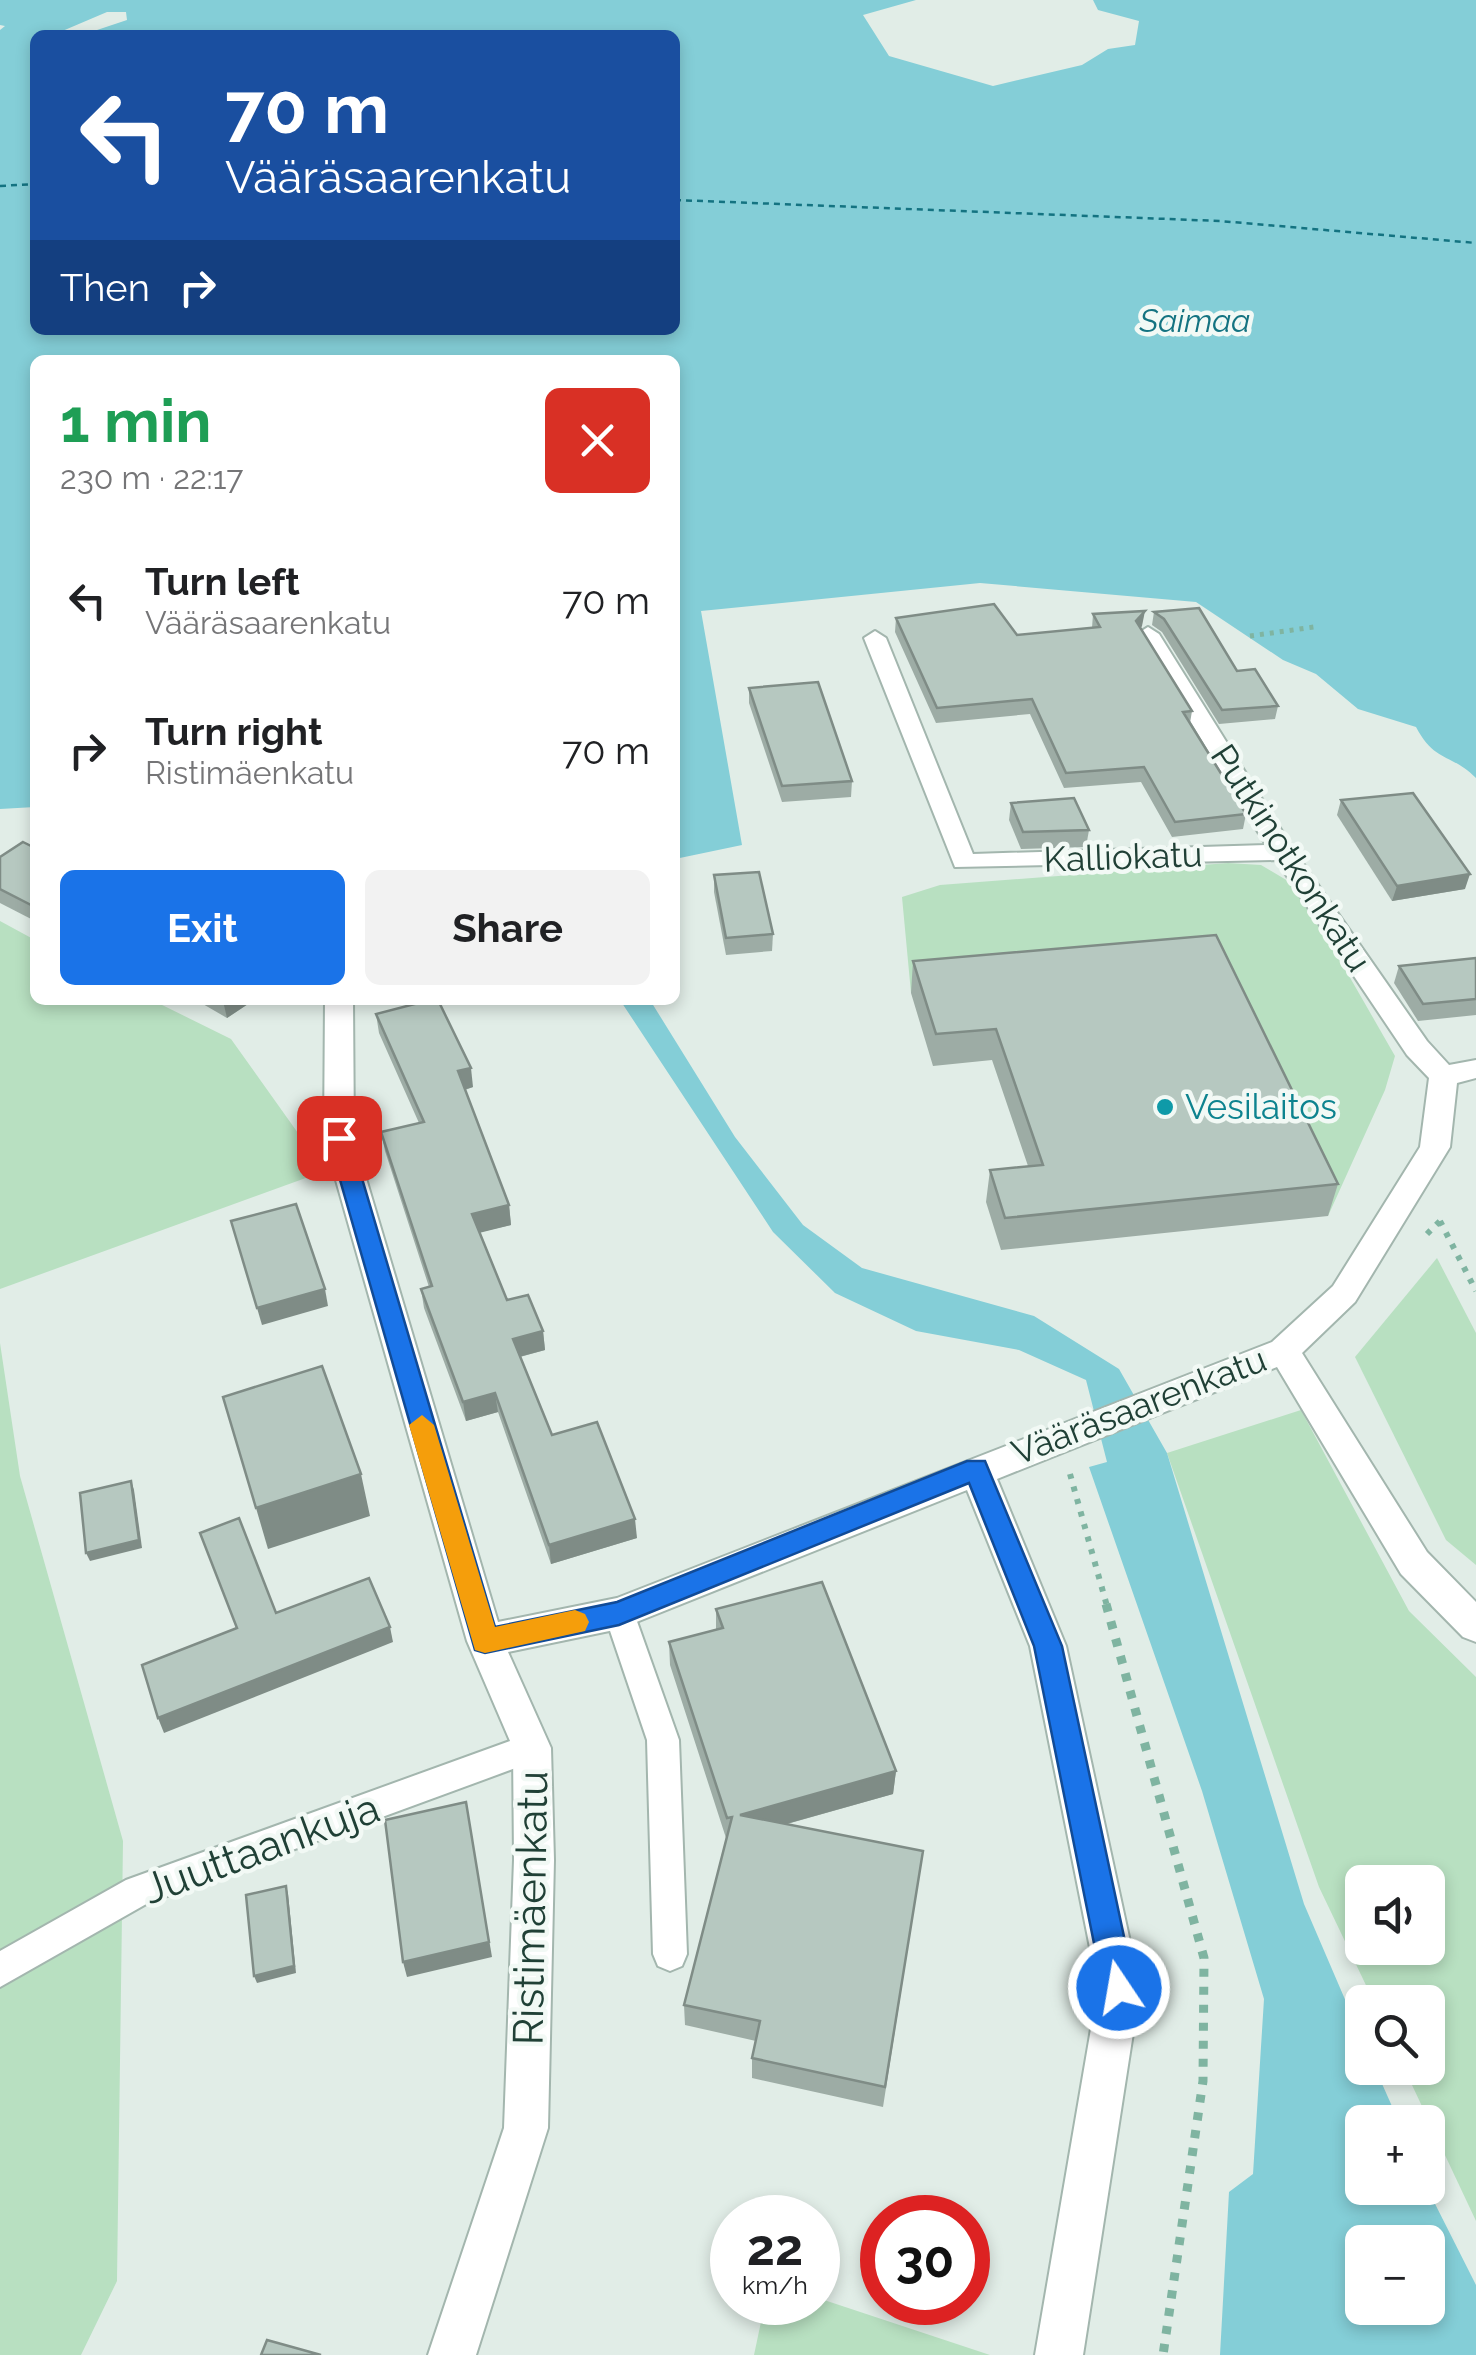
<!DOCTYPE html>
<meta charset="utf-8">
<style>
body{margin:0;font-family:Raleway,sans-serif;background:#f2f2f2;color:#202124;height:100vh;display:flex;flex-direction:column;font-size:38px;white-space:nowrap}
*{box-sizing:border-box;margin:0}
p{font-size:32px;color:#757577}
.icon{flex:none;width:55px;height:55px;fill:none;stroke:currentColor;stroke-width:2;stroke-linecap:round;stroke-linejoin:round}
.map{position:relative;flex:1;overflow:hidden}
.drawer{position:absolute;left:30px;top:355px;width:650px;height:650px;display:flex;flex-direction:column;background:#fff;border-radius:15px;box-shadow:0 5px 15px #0003}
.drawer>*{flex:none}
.hud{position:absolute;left:30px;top:30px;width:650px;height:305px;border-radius:15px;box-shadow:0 5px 15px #0003;background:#1a4fa0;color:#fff;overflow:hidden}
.fabs{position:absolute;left:1345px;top:1865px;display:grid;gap:20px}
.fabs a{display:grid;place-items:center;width:100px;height:100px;border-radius:15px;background:#fff;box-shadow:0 5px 15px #0003;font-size:50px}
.speed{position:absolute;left:710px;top:2195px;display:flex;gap:20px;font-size:50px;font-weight:700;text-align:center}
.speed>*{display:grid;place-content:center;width:130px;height:130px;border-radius:50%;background:#fff;box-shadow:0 5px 15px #0003;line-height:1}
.speed small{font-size:25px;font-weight:400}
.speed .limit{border:15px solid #d22;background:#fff;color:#111}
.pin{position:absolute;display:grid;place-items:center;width:85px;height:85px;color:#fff;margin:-42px;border-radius:20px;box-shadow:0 5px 15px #0006}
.me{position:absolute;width:110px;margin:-55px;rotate:348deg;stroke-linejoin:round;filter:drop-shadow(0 0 8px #0008)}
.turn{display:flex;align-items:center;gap:35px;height:210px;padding:0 30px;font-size:45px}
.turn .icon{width:130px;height:130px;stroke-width:2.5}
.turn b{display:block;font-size:70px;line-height:85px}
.then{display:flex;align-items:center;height:95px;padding:0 30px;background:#0003;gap:20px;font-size:38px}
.round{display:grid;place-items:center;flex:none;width:105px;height:105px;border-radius:15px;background:#f2f2f2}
.headline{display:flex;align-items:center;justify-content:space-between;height:170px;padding:0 30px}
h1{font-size:60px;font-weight:700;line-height:75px;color:#1e9e55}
.button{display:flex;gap:20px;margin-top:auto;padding:20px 30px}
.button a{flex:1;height:115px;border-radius:15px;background:#1a73e8;color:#fff;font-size:40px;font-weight:700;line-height:115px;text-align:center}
.button a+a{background:#f2f2f2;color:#202124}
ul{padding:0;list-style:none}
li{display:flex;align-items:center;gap:30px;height:150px;padding:0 30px}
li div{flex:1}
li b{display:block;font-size:38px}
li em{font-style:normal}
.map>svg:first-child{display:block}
.green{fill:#b8e0c1;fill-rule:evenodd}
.water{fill:#84ced7;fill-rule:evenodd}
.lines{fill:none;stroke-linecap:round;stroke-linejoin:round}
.ferry{stroke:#147381;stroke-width:2.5;stroke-dasharray:6 5;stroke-linecap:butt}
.service-casing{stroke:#a3b6ae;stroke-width:4}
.minor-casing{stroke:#a3b6ae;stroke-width:4}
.path-far2{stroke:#7fb4a1;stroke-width:5;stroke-dasharray:4 6;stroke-linecap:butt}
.path-far1{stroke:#7fb4a1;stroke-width:6;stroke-dasharray:5 8;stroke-linecap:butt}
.path{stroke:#7fb4a1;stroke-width:9;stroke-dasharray:8 10;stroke-linecap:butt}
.service{fill:#fff;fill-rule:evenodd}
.minor{fill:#fff;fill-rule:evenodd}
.wall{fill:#9daca5}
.shaded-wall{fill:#7f8c86}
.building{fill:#b6c8c0;stroke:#7f8c86;stroke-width:2.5}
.route{fill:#1a73e8;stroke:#114b97;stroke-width:2.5}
.slow{fill:#f59e0b}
.culture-dot{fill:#0f9aa8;stroke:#f2f9f5;stroke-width:4}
.labels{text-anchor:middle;stroke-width:9;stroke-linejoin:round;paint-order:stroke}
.far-water-label{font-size:32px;font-style:italic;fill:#147381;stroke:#f2f9f5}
.street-label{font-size:35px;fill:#204036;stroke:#f2f9f5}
.culture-label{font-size:35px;fill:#0d838f;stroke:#f2f9f5;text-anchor:start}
.near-street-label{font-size:42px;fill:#204036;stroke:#f2f9f5}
</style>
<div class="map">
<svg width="1476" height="2355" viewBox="0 0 1476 2355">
<rect width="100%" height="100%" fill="#e1ede7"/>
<g class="green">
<path d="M1228,863L1261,865L1298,887L1395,1056L1385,1090L1328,1216L1209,966L911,993L902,897L940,885Z"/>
<path d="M0,921L35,940V1000H152L231,1039L325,1171L0,1289Z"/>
<path d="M1437,1258L1476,1333V1565L1446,1540L1355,1357Z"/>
<path d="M0,1343L20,1476L123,1841L117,2281L81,2355H0Z"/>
<path d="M1301,1410L1409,1611L1476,1677V2221L1404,2068H1428V2002H1374L1319,1887L1167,1453ZM1362,1882H1428V1948H1362Z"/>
<path d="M818,2298L990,2355H754L765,2303L818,2302Z"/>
</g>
<g class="water">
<path d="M0,0H916L863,15L889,56L993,86L1082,65L1108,49L1135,45L1139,21L1098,10L1093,0H1476V778C1451,753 1435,763 1416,727L1358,709L1316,674L1283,660L1196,602L980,583L701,611L742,845L675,859V360H35V807L0,809V30L5,26L0,25ZM107,12H126L127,20L82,35H675V330H35V35H53Z"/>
<path d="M620,1000H650L735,1137L803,1225L862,1268L1034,1316L1119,1369L1167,1453L1304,1904L1362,2039V2068H1375L1399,2122H1362V2188H1427L1476,2285V2355H1220L1229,2192L1253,2174L1264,1999L1202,1791L1089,1467L1107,1462L1086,1380L1019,1350L916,1331L835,1293L773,1232ZM1362,2242H1428V2308H1362Z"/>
</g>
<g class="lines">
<g class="ferry">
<path d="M0,186L35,184"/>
<path d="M675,200L1220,221L1476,243"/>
</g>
<defs>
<g id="service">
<path d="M619,1600L630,1604L634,1613L679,1740L687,1954L682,1966L670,1971L658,1966L653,1954L647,1740L604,1613L608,1604Z"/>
<path d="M532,1733L543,1738L548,1748L543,1758L148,1903L0,1987V1951L126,1880Z"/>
</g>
<path id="minor" d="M1148,627L1159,634L1295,852L1427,1041L1449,1065L1476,1060V1078L1457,1083L1450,1147L1355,1302L1302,1353L1427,1552L1476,1602V1642L1463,1637L1401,1574L1277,1367L997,1479L1066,1646L1140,1988L1083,2355H1035L1098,1988L1030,1646L967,1490L619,1629L508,1652L551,1748L554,1860L548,2128L476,2355H428L504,2128L514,1860L513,1748L467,1641L324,1138L325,1000H353L354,1138L498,1622L617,1598L1272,1342L1333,1286L1420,1147L1429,1078L1407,1055L1276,860L955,867L864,638L875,631L886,638L973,854L1266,845L1137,634Z"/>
</defs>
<use href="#service" class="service-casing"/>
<use href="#minor" class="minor-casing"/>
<path class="path-far2" d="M1250,636L1314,627"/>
<g class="path-far1">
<path d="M1440,1221L1476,1291"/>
<path d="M1427,1234L1440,1221"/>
<path d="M1070,1474L1107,1606"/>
</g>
<path class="path" d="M1106,1604L1204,1958L1203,2081L1163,2355"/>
<use href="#service" class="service"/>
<use href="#minor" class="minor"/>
</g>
<g class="wall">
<path d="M1154,612L1237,671L1278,706L1275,719L1219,724L1162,632L1152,625Z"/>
<path d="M1093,614L1142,626L1140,628L1192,711L1190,723L1246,814L1243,829L1172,837L1141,782L1064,788L1030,714L936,723L895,632L896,618L1017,635L1092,628Z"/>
<path d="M749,688L852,781L851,797L782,802L749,703Z"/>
<path d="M1341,800L1465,889L1392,901L1337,815Z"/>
<path d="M1011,803L1089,830L1086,847L1021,849L1009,820Z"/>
<path d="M35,848V921L0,903V857Z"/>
<path d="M714,875L773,934L772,951L726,955L714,892Z"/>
<path d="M1476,958V1015L1418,1021L1394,983L1399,966Z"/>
<path d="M913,961L1338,1184L1328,1216L1001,1250L986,1202L990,1170L1028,1166L992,1060L933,1066L911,993Z"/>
<path d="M196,1000H254L227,1018Z"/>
<path d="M376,1014L473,1087L465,1090L509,1205L511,1225L480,1232L507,1300L543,1331L545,1350L520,1357L552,1435L637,1538L551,1564L498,1412L466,1421L424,1308L421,1289L429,1287L385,1151L381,1132L419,1123L379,1033Z"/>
<path d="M716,1609L896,1771L893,1794L787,1824L923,1851L883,2107L752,2078V2058L756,2041L685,2025L684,2005L726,1838L670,1665L669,1642L716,1629Z"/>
</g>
<g class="shaded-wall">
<path d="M1145,611L1142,626L1134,636L1136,621Z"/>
<path d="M1470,874L1465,889L1392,901L1397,886Z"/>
<path d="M225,1000H254L227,1018L223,1001Z"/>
<path d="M471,1068L473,1087L460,1091L458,1071Z"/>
<path d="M509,1205L511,1225L475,1234L472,1214Z"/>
<path d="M325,1289L328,1306L262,1325L257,1308Z"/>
<path d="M543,1331L545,1350L515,1358L513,1339Z"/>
<path d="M495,1393L498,1412L466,1421L463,1402Z"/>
<path d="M361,1474L370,1516L268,1549L256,1508Z"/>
<path d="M131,1481L134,1490L142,1548L90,1561L86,1553Z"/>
<path d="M635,1519L637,1538L551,1564L549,1545Z"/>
<path d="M390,1627L393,1642L164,1733L158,1718Z"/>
<path d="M896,1771L893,1794L740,1837V1815Z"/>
<path d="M466,1802L492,1957L407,1977L403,1962Z"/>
<path d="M286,1886L288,1894L296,1973L257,1983L254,1976Z"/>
</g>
<g class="building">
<path d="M994,604L1017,635L1100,627L1093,614L1145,611L1136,621L1192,711L1183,712L1246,814L1175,822L1144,767L1066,773L1032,699L937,708L896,618Z"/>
<path d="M1199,608L1237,671L1255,669L1278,706L1222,710L1164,619L1154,612Z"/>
<path d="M818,682L852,781L782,786L749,688Z"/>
<path d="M1413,793L1470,874L1397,886L1341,800Z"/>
<path d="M1074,798L1089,830L1023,832L1011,803Z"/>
<path d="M23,842L35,848V907L0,889V857Z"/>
<path d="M759,872L773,934L726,938L714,875Z"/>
<path d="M1216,935L1338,1184L1005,1218L990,1170L1043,1165L996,1029L936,1034L913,961Z"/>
<path d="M1476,958V999L1423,1004L1399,966Z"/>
<path d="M430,1000H438L471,1068L458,1071L509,1205L472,1214L507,1300L528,1295L543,1331L513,1339L552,1435L597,1422L635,1519L549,1545L495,1393L463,1402L421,1289L432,1286L381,1132L424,1122L376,1014Z"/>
<path d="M296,1204L325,1289L257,1308L231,1221Z"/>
<path d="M322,1366L361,1474L256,1508L223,1397Z"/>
<path d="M131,1481L139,1540L86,1553L80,1493Z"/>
<path d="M239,1518L276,1613L369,1578L390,1627L158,1718L142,1665L237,1628L200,1533Z"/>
<path d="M822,1582L896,1771L740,1815L923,1851L885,2087L752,2058L760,2021L684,2005L732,1817L727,1818L669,1642L723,1628L716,1609Z"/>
<path d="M466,1802L489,1942L403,1962L385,1820Z"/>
<path d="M286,1886L294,1966L254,1976L246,1895Z"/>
<path d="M267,2340L321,2355H261Z"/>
</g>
<path class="route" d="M339,1130L350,1138L495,1627L617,1602L967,1461H985L1062,1646L1135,1988L1130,1999L1119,2004L1107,1999L1103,1988L1034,1646L969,1483L619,1625L485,1653L475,1650L328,1138Z"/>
<path class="slow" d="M422,1415L434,1425L495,1627L575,1610L585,1614L589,1622L585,1631L485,1653L475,1650L409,1425Z"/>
<circle class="culture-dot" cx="1165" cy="1107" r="10"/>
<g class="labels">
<g class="far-water-label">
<text x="1195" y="332">Saimaa</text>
</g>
<g class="street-label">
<text transform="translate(1123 857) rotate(-2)" y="12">Kalliokatu</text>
<text transform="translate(1291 858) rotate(57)" y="12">Putkinotkonkatu</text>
<text transform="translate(1139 1406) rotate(-21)" y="12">Vääräsaarenkatu</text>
</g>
<g class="culture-label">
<text x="1185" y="1119">Vesilaitos</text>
</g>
<g class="near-street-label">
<text transform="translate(261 1848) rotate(-20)" y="15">Juuttaankuja</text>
<text transform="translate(530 1908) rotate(-89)" y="15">Ristimäenkatu</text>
</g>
</g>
</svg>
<div class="fabs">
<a><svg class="icon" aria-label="sound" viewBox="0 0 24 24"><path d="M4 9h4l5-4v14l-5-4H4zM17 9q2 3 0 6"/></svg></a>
<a><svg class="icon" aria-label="search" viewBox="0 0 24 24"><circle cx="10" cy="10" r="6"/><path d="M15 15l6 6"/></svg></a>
<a>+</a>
<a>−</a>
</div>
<div class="speed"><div>22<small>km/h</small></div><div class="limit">30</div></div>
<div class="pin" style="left:339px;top:1138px;background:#d93025"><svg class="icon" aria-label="arrive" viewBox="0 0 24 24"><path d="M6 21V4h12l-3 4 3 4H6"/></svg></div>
<svg class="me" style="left:1119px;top:1988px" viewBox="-20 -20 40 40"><circle r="17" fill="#1a73e8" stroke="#fff" stroke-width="3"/><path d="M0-11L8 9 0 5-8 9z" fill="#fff"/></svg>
<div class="hud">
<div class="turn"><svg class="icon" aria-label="left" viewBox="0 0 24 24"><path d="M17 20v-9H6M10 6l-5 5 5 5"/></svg><div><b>70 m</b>Vääräsaarenkatu</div></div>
<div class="then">Then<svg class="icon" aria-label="right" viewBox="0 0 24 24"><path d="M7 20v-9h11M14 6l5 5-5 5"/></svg></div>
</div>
<section class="drawer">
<div class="headline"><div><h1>1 min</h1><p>230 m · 22:17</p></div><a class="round" style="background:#d93025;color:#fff"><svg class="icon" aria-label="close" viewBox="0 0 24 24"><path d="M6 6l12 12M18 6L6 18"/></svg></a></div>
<ul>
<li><svg class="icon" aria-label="left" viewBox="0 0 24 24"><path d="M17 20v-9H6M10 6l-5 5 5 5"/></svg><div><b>Turn left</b><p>Vääräsaarenkatu</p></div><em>70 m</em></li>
<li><svg class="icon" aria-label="right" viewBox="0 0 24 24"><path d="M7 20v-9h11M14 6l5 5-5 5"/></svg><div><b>Turn right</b><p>Ristimäenkatu</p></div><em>70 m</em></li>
</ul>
<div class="button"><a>Exit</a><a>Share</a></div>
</section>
</div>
